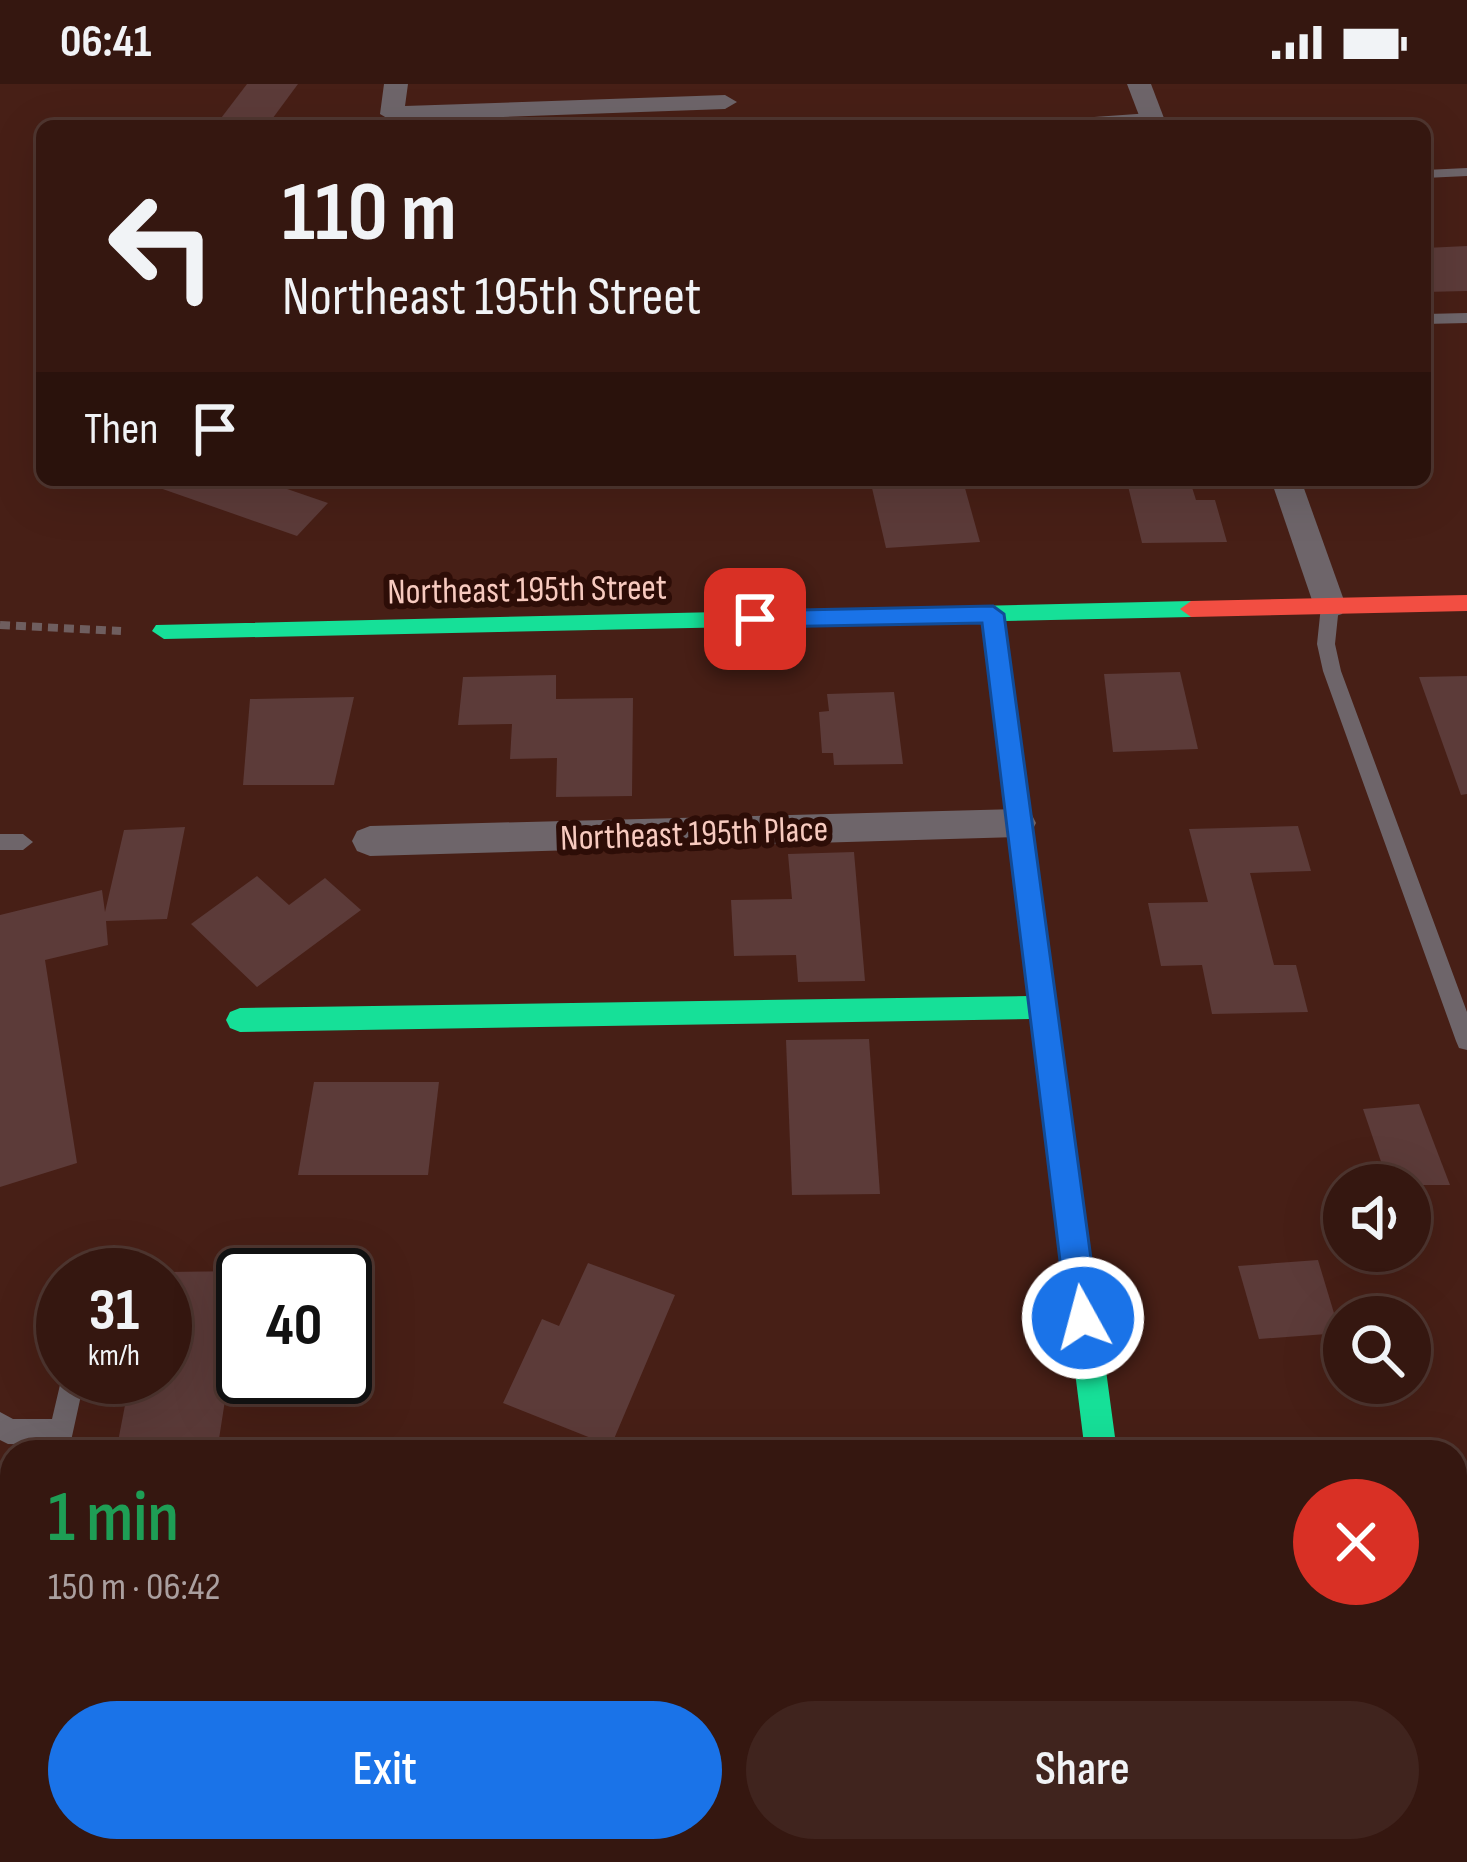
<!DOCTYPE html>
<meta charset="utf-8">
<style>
body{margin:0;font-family:"Sofia Sans Condensed",sans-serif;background:#40241e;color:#f1f3f6;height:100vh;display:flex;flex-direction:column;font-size:45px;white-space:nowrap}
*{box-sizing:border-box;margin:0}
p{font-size:39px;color:#aa9f9f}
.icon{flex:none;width:66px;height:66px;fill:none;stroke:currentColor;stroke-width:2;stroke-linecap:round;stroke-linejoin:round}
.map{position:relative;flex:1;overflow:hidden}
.drawer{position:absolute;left:0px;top:1356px;width:1467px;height:423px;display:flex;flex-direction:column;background:#351710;border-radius:36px 36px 0 0;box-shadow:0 12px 48px #0002,0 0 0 3px #4f3630}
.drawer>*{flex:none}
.banner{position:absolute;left:36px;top:36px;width:1395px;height:366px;border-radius:18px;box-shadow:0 12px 48px #0002,0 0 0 3px #4f3630;background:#351710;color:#f1f3f6;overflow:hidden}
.controls{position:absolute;left:1323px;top:1080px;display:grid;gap:24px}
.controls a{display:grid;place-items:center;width:108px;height:108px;border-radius:50%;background:#351710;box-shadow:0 12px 48px #0002,0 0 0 3px #4f3630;font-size:60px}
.speed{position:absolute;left:36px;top:1164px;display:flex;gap:24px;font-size:60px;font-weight:700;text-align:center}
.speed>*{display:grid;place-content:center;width:156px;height:156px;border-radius:50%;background:#351710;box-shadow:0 12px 48px #0002,0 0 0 3px #4f3630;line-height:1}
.speed small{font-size:30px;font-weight:400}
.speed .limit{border:6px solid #111;border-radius:18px;background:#fff;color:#111}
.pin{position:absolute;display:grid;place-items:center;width:102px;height:102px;color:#fff;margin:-51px;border-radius:24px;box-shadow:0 6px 18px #0006}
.me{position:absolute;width:132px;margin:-66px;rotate:353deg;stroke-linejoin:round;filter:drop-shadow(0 0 9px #0008)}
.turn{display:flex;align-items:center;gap:42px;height:252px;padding:0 48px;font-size:54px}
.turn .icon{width:156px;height:156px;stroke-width:2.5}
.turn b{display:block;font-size:84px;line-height:102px}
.then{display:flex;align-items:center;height:114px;padding:0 48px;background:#0003;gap:24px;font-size:45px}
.round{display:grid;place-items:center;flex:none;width:126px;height:126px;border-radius:63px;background:#40241e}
.summary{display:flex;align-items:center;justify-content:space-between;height:204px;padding:0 48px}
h1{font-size:72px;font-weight:600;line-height:90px;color:#1e9e55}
.primary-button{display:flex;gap:24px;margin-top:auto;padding:24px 48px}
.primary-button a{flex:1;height:138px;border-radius:72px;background:#1a73e8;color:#fff;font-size:48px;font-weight:600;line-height:138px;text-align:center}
.primary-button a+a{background:#40241e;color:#f1f3f6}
.status{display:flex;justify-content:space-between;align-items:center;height:84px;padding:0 60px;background:#351710;direction:ltr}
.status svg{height:33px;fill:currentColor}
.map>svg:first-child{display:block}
.building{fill:#5c3b39}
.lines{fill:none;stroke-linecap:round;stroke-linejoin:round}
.path{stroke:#6f5e5f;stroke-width:8;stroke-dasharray:10 6;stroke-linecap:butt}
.lane{fill:#6e656a;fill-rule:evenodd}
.street{fill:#6e656a;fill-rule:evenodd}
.fast{fill:#16e098;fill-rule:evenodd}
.jam{fill:#f24e42;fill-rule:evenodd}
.route{fill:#1a73e8;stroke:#114b97;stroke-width:3}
.labels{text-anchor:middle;stroke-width:12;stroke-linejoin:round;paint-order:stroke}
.street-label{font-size:36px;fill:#f7cabf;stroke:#2d0d07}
</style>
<div class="status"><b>06:41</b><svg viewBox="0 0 49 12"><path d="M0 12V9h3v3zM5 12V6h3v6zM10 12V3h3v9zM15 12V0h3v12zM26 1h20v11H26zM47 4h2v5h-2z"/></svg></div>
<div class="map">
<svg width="1467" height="1778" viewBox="0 0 1467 1778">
<rect width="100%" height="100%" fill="#471f16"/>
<g class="building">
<path d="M247,0H298L267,42H215Z"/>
<path d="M1467,162V207L1425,208V164Z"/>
<path d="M155,396H261L328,419L297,452L154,402Z"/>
<path d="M963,397L980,458L886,464L872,404Z"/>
<path d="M1190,397L1196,416H1215L1227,458L1142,459L1127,398Z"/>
<path d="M1180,588L1198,665L1113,668L1104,590Z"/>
<path d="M556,591V615L633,614L632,712L556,713L557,674L510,675L512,640L458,641L463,593Z"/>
<path d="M1467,592V710L1461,711L1419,593Z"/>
<path d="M894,608L903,680L834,681L833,669H822L819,628L829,627L827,610Z"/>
<path d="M354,613L334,701H243L250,615Z"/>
<path d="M1298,742L1311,787L1250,789L1274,881H1296L1308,928L1212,930L1202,881L1161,882L1148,819L1208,818L1189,745Z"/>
<path d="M185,743L167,835L106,837L108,861L45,876L77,1079L0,1103V831L102,806L105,828L124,746Z"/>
<path d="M854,768L865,897L798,898L796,871L734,872L731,816L792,815L788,770Z"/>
<path d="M257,792L289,821L325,794L361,826L257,903L191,840Z"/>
<path d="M869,955L880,1110L792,1111L786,956Z"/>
<path d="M314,998H439L428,1091H298Z"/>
<path d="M1419,1020L1450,1101H1389L1363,1025Z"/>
<path d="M1318,1176L1340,1249L1259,1255L1238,1182Z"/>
<path d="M588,1179L675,1211L611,1362L503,1319L542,1235L559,1242Z"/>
<path d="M245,1187L217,1368H116L126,1316H144L149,1293H165V1188Z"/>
</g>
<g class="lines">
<path class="path" d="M0,541L121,547"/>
<g class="lane">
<path d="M1151,29L1156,30V36L1080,42H1016L1023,38Z"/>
<path d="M1467,84V92L1425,94V86Z"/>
<path d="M1467,229V239L1425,240V230Z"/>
<path d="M1330,516L1339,522L1335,560L1341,587L1467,928V966L1459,964L1456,957L1323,587L1317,560L1321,522Z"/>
<path d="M0,750H23L33,758L23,766H0Z"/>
<path d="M63,1288V1293H85L71,1357L62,1361L8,1360L0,1356V1328L13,1335H52Z"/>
</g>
<g class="street">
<path d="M384,0H408L405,22L725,11L737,18L725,25L392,37L380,30Z"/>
<path d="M1127,0H1151L1167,42H1143Z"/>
<path d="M1271,396H1301L1346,522L1342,530L1330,534L1314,522Z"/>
<path d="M1018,725L1031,729L1036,739L1031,749L1018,753L370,772L357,767L352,757L357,747L370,742Z"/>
<path d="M1125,1767H1179L1180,1778H1126Z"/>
</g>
<path class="fast" d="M1191,517L1202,525L1191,533L1005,537L1117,1368H1085L1031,935L240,948L230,944L226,936L230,928L240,924L1029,912L982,538L164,555L152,547L156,541Z"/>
<path class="jam" d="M1467,511V527L1191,533L1180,525L1191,517Z"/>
</g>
<path class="route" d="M993,522L1004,530L1099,1234L1094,1245L1083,1250L1072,1245L1067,1234L982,539L755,543L743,535L755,527Z"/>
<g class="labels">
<g class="street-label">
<text transform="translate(527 504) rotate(-1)" y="13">Northeast 195th Street</text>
<text transform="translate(694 748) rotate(-2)" y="13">Northeast 195th Place</text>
</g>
</g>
</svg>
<div class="controls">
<a><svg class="icon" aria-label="sound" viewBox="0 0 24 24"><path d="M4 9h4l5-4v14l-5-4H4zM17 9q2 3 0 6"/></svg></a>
<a><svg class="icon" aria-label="search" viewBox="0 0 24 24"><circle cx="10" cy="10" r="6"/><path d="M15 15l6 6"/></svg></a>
</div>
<div class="speed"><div>31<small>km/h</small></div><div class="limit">40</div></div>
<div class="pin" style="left:755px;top:535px;background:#d93025"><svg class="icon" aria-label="arrive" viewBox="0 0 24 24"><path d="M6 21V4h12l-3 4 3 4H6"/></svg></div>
<svg class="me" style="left:1083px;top:1234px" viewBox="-20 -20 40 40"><circle r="17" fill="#1a73e8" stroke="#fff" stroke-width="3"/><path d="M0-11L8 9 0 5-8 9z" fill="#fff"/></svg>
<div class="banner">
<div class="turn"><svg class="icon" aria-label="left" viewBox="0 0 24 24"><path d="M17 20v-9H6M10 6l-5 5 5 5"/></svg><div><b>110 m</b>Northeast 195th Street</div></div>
<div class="then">Then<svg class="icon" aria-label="arrive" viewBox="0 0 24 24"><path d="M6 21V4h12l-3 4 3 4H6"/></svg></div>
</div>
<section class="drawer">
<div class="summary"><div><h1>1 min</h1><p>150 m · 06:42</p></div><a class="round" style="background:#d93025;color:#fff"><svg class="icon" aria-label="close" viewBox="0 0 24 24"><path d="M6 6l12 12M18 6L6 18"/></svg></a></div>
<div class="primary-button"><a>Exit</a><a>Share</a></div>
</section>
</div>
